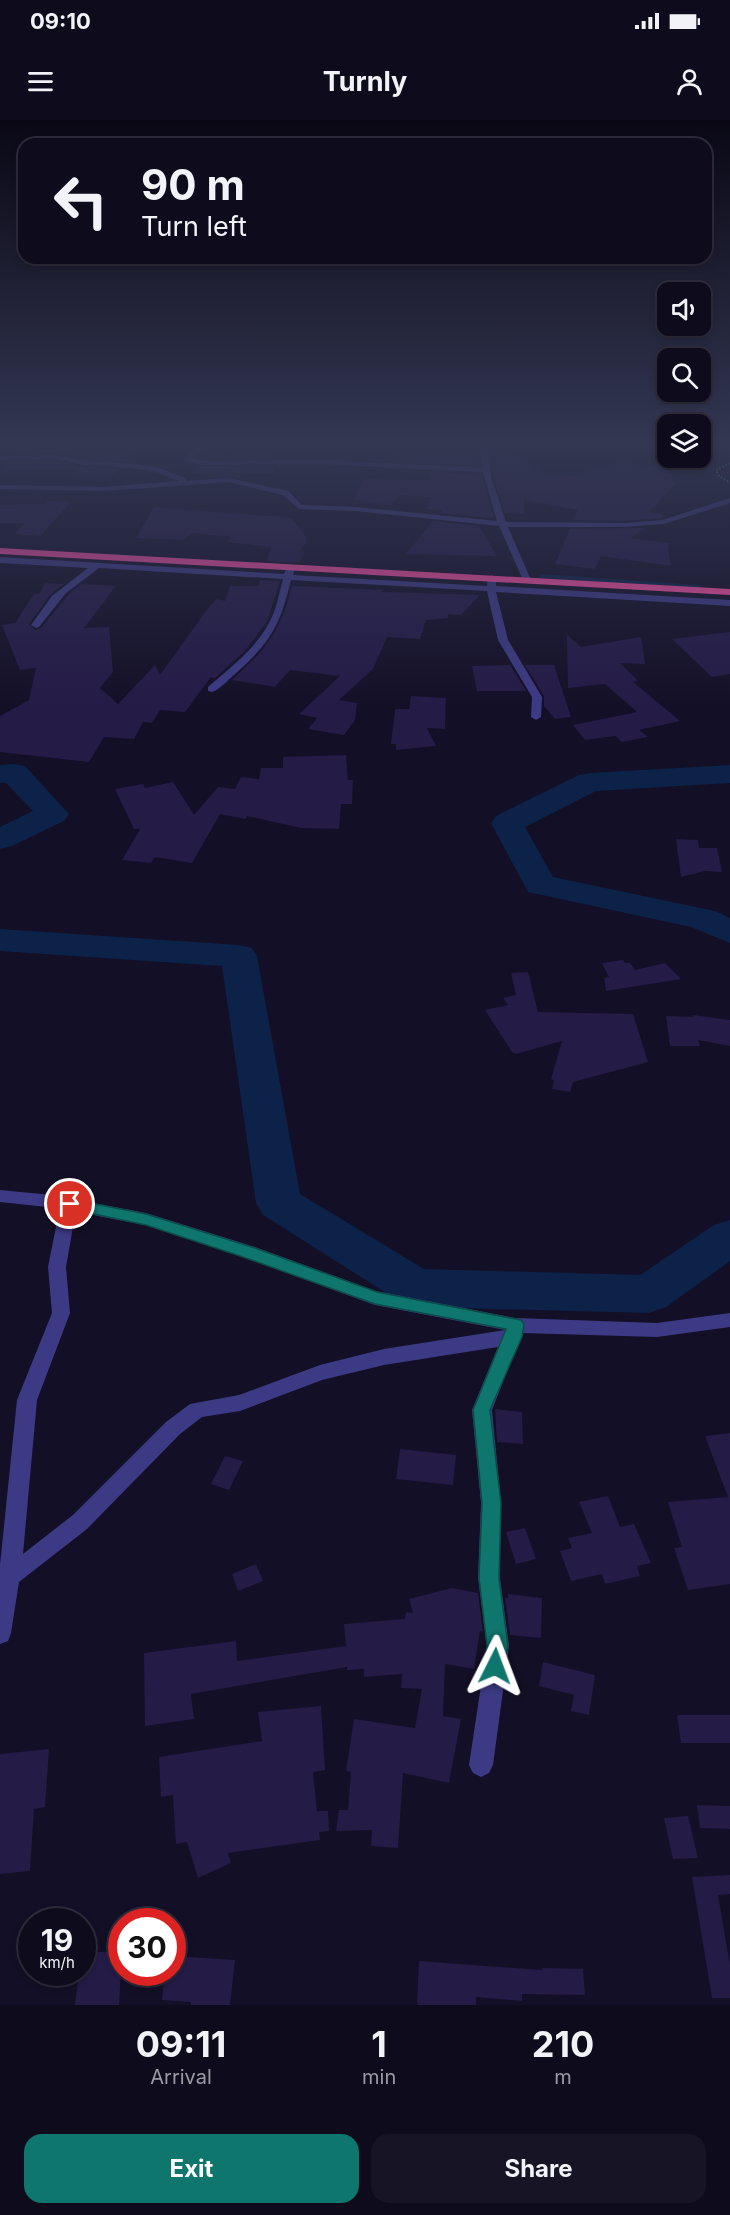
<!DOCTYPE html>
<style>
body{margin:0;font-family:Inter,sans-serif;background:#171425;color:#f1f3f6;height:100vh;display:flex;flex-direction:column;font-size:22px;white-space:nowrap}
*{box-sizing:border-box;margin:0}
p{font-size:20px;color:#9b9ba3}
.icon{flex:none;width:33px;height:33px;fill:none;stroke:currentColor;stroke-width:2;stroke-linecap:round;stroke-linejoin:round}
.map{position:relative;height:1885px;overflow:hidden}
.drawer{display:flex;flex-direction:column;background:#0e0b1c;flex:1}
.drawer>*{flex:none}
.top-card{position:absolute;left:18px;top:18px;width:694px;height:126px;border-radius:18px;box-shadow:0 3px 9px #0003,0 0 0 2px #2e2b3b;background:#0e0b1c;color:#f1f3f6;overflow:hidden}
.buttons{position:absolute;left:657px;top:162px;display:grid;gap:12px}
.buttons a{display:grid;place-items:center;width:54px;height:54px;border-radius:12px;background:#0e0b1c;box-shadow:0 3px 9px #0003,0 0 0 2px #2e2b3b;font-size:30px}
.speed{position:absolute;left:18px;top:1788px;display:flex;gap:12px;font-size:30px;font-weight:700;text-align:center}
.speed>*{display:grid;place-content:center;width:78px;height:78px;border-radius:50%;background:#0e0b1c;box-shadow:0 3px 9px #0003,0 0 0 2px #2e2b3b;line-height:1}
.speed small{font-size:15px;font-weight:400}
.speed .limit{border:9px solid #d22;background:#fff;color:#111}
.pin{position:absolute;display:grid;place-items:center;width:51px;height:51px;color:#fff;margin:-26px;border:3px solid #fff;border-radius:50%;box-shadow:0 2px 6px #0007}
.me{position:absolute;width:66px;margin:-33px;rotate:3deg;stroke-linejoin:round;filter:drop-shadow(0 0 4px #0008)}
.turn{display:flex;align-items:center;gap:21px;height:126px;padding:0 24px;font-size:27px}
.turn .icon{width:78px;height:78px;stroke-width:2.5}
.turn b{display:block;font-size:42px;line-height:51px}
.eta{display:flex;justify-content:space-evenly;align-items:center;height:102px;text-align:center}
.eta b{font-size:36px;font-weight:700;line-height:42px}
.action{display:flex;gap:12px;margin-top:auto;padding:12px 24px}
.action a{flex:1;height:69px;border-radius:18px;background:#0f766e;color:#fff;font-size:24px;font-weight:700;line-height:69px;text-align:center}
.action a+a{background:#171425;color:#f1f3f6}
.status{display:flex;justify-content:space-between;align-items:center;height:42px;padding:0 30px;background:#0e0b1c;direction:ltr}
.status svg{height:16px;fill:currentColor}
header{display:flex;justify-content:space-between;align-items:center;height:78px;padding:0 24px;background:#0e0b1c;font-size:27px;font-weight:700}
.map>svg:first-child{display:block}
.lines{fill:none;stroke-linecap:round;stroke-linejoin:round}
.stream{stroke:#0c2248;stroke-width:4}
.river{fill:#0c2248;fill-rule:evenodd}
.building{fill:#241b47}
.path{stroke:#2fb8b0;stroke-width:2;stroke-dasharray:1.5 2;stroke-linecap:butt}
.minor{fill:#3d3a85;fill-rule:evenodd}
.highway{fill:#ff4fa3;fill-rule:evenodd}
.route{fill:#0f766e;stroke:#0a4d48;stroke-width:1.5}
</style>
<div class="status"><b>09:10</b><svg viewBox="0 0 49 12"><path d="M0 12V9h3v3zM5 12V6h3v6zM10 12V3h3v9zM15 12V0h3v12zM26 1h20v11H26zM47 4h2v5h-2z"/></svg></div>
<header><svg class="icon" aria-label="menu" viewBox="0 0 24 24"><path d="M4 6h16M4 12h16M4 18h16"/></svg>Turnly<svg class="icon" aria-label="person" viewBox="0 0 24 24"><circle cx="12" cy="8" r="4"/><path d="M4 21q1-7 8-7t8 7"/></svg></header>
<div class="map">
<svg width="730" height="1885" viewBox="0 0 730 1885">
<rect width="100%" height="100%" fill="#130f26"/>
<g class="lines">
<path class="stream" d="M542,456L698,467"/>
<g class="river">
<path d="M14,644L25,646L69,694L64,701L12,726L0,729V707L33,691L6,663H0V645Z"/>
<path d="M730,645V663L596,671L525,707L553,757L715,791L730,798V823L691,807L528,772L491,703L496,696L579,655L590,653Z"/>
<path d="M0,809L239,825L252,828L257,836L300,1074L424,1149L640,1155L714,1105L730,1100V1141L666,1187L649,1193L416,1187L399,1181L263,1095L256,1083L222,846L0,831Z"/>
</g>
</g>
<g class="building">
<path d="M23,324H138L125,341L85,339L56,333H16Z"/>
<path d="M208,324H217L225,339L200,338Z"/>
<path d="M393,324H477L479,346L430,343V340L392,336Z"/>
<path d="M489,324H508L503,334L516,335L545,354L576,356L577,354L621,343H633L642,347H668L675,364L649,392L665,395L661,398L624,401L573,400L578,390L524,380V393H505L494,359Z"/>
<path d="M237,327L272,328L273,338L230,339Z"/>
<path d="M56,341L85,347L119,349L114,355H71L77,349L3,351L9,342Z"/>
<path d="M195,346L274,347L275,353L242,354L239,358L214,357V354H190Z"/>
<path d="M429,352L481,354L494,398L440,393L443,390L427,389L431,377L400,375L390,385L354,380L364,359L429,360Z"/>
<path d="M48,381L71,382L40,416L14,414L25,403H0V385L46,384Z"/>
<path d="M154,387L291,398L305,415L307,422L300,431L305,432L299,443L267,441L271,427L227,422L231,417L192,413L184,420L136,418Z"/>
<path d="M433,401L479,406L497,436L406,434Z"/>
<path d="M646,408L630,418L670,423L668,428L671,446L601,436L595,449L555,444L570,409Z"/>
<path d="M260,460L280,461L267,502L244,532L215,558L211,557L185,592L160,590L152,603L143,602L134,619L104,617L89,642L0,632V596L29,580L36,548L20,550L2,505L15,503L34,474H39L45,463L64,464L50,475L29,504L35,510L41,508L68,475L81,464L116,466L84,508L109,507L113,552L100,568L118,584L155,545L160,555L209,487L216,479L225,481L230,466H259Z"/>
<path d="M292,466L382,470V472L480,475L461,495L448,494V498L426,500L420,519L387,517L373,549L339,580L357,583L355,600L344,615L308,609L317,598L299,594L340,556L290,550L275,567L232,560L258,535L274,514L285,491Z"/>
<path d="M730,512V554L712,557L672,519Z"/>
<path d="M567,515L581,527L641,517L645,544L620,543L638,561L633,562L680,601L639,610L648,617L622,622L615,616L585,620L573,605L637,592L605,564L568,568Z"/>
<path d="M510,545L526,571H477L472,546Z"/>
<path d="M525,545H554L571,597L555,599L544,586V576Z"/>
<path d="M411,576L446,578L445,609L427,608L436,626L396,630V624H391L395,589H409Z"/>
<path d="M346,635L348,660H353L352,684H341L339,709L301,708L247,696L245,699L220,694L192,743L155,737L151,743L122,740L140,709H134L115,669L143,664L145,668L173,662L194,695L218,667L235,669L241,657L259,659L261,648H283V637Z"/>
<path d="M676,719L698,720L699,728H717L722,752L705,751L681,757Z"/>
<path d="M623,840L625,843H630L635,850L665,843L681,859L606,871L604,858L609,857L602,843Z"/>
<path d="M528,852L538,892L633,894L648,942L573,962L570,972L552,969L554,960L551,959L562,921L516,934L512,932L485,890L508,885L503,878L516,875L511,853Z"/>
<path d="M693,895L730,900V926L698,920L700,926H670L666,896L693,897Z"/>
<path d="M495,1289L522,1292L523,1324L497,1322Z"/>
<path d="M730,1313V1464L688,1470L674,1428L682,1427L668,1382L728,1377L705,1316Z"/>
<path d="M400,1329L456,1335L453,1365L396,1359Z"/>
<path d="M225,1336L243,1341L229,1370L211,1364Z"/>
<path d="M608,1376L620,1407L634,1404L651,1443L637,1446L640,1456L605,1464L602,1454L571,1461L560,1431L572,1428L568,1418L592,1413L579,1382Z"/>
<path d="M525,1408L536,1439L516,1444L506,1412Z"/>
<path d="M256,1444L263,1461L238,1471L232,1454Z"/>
<path d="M452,1468L478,1473L483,1512L480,1511L474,1549L445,1544L443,1596L461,1599L449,1663L403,1653L398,1728L371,1726L372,1710L336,1711L339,1690H348L351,1652L346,1651L354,1599L415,1608L422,1569L401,1568L402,1554L364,1557V1549L347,1550V1547L191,1574L194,1599L145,1606L144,1533L236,1521L237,1541L346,1526L344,1504L405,1499L406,1492L413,1493L409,1479Z"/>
<path d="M508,1474L542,1478L541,1518L510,1515L505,1478H508Z"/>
<path d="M543,1542L595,1555L589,1595L571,1591L574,1575L539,1566Z"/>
<path d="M321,1586L325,1650L313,1652L317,1691H328L329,1711L319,1712L320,1720L228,1733L231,1743L198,1758L187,1722L176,1724L173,1675L161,1677L159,1637L262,1621L258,1592Z"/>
<path d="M677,1595H730V1623H681Z"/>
<path d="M49,1629L45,1687L34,1689L30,1751L0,1754V1634Z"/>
<path d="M697,1685L730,1686V1709L700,1708Z"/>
<path d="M688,1696L698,1738L673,1739L664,1698Z"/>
<path d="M730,1755V1774L718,1775L730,1845V1878H712L692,1757Z"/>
<path d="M82,1832H122L119,1885H75L79,1852H82Z"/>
<path d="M172,1836L235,1840L230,1885H191V1882L162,1880L165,1852H172Z"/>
<path d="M419,1841L542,1850V1848L583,1849L585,1875L522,1874V1881L476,1877V1885H417Z"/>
</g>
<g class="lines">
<path class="path" d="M730,343L716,350L719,356L730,363"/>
<g class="minor">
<path d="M199,324H206L193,338L202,341L323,340L482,348L479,324H487L492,360L506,402L624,403L663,400L730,378V383L664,404L624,407H508L531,460L527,463L523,460L499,406L356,391L299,389L283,375L228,362L104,371L0,369V365L104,367L179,361L152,351L126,347L85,345L56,339L0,340V336L56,335L85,341L126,343L156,347L186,358V361L228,358L289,371L301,385L356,387L497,401L483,352L323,344L202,345L185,341V337Z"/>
<path d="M0,437L284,454L288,445L291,444L295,447L293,455L487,466L488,458L492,455L496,458V466L730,480V486L496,472L508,520L542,577L541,597L536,600L531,597L532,577L498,520L487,471L291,460C280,506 270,523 234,555C227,561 220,569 212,572L208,571V567C233,545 262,524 274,492C278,481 280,470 283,459L99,448L66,473L39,507L36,508L31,505L52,476L88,448L0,443Z"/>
<path d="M0,1070L52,1075L146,1093L255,1127L376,1171L515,1198L657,1203L730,1193V1207L657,1217L522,1213L492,1290L501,1383L500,1458L509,1526L493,1645L489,1653L481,1657L473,1653L469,1645L487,1526L478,1458L481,1383L472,1290L498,1227L384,1245L322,1260L240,1291L202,1297L180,1314L87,1409L19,1462L11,1513L8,1521L0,1524V1445L17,1280L52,1193L48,1147L57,1102L47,1087L0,1082ZM67,1090L145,1105L243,1137L375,1185L505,1210L384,1229L320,1245L239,1275L190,1284L166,1302L73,1395L23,1434L37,1280L70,1193L66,1147L74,1101Z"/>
</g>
<path class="highway" d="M0,428L730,469V475L0,434Z"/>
</g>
<linearGradient id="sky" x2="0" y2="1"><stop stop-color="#0a0815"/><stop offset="0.55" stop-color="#333752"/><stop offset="1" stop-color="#333752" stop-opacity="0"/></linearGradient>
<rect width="730" height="588" fill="url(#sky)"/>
<path class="route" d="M70,1079L146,1094L255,1128L377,1172L521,1200L524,1204L522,1217L490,1290L501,1383L499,1458L508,1526L502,1553L495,1556L488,1553L485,1546L487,1526L479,1458L482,1383L473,1290L506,1209L375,1184L243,1137L146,1105L65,1088L63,1084L65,1080Z"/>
</svg>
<div class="buttons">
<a><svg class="icon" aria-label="sound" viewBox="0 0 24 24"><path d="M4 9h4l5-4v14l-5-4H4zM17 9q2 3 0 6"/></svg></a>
<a><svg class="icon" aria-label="search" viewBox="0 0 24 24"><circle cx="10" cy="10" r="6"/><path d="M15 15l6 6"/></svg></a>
<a><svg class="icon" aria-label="layers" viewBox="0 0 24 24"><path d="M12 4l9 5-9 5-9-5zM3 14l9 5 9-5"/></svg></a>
</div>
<div class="speed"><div>19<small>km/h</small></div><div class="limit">30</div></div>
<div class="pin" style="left:70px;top:1084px;background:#d93025"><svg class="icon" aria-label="arrive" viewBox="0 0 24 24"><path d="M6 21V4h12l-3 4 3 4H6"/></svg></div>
<svg class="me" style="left:495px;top:1546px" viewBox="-20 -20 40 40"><path d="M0-17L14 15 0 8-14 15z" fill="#0f766e" stroke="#fff" stroke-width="4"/></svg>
<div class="top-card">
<div class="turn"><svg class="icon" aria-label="left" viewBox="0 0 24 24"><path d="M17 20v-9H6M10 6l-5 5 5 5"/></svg><div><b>90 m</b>Turn left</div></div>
</div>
</div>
<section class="drawer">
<div class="eta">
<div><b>09:11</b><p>Arrival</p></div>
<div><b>1</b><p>min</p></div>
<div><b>210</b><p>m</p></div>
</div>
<div class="action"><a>Exit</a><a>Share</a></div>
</section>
